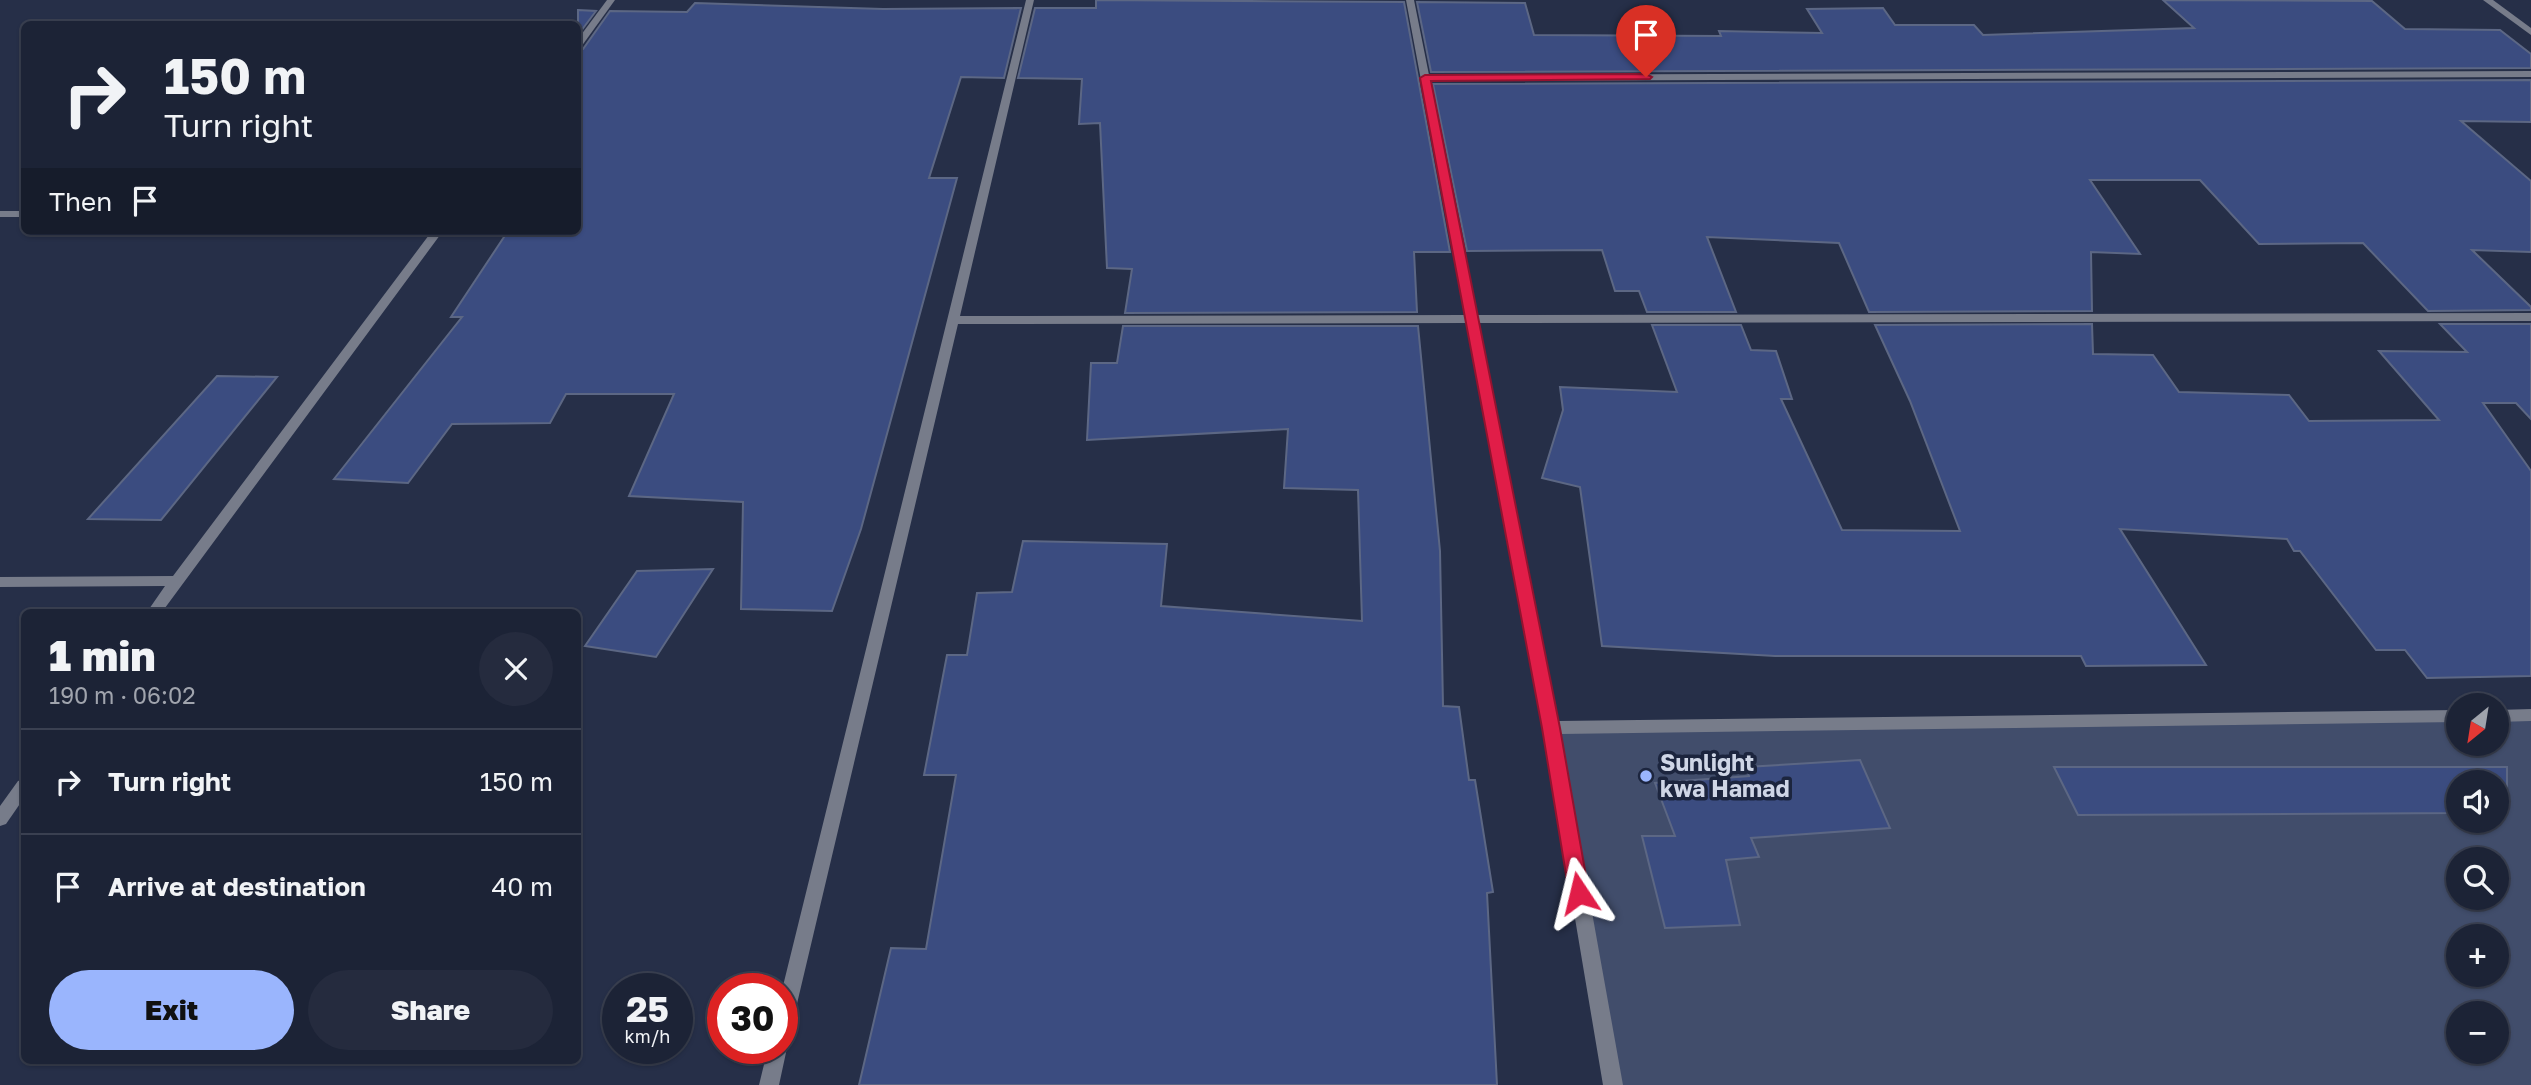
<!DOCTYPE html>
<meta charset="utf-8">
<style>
body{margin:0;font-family:"Golos Text",sans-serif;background:#252b3e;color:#f1f3f6;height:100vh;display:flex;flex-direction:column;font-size:26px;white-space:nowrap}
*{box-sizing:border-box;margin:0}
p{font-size:23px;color:#a0a4ad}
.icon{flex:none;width:38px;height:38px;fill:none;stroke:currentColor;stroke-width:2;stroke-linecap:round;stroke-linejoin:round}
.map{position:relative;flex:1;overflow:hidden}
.panel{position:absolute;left:21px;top:609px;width:560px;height:455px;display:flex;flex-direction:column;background:#1c2336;border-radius:10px;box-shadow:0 2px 5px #0004,0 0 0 2px #3a4051}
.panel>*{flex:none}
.hud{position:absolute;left:21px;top:21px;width:560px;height:214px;border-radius:10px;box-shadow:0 2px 5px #0004,0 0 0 2px #3a4051;background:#1c2336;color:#f1f3f6;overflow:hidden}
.needle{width:46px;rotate:210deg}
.buttons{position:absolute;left:2446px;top:693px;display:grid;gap:14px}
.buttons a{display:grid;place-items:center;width:63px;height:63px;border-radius:50%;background:#1c2336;box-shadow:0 2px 5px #0004,0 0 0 2px #3a4051;font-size:35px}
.speed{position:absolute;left:602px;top:973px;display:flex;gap:14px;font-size:35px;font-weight:700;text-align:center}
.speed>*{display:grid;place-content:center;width:91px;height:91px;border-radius:50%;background:#1c2336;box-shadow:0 2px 5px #0004,0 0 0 2px #3a4051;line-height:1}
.speed small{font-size:18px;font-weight:400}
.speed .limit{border:10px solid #d22;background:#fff;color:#111}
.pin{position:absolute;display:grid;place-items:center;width:60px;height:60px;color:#fff;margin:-72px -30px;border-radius:50% 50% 50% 0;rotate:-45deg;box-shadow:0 0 7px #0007}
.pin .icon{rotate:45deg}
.me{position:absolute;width:77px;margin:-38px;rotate:350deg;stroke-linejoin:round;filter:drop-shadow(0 0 5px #0008)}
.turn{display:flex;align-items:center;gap:24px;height:147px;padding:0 28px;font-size:32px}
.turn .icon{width:91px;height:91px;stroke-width:2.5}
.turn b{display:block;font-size:49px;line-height:60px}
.then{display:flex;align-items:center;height:66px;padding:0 28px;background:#0003;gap:14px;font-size:26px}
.round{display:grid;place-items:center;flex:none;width:74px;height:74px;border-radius:37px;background:#252b3e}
.head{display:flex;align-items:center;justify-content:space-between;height:119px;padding:0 28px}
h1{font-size:42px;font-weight:800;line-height:52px}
.primary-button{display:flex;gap:14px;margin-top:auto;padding:14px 28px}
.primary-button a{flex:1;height:80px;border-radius:42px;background:#9ab5fd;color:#111;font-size:28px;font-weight:800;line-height:80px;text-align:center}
.primary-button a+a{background:#252b3e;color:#f1f3f6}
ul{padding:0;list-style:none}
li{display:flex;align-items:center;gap:21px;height:105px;padding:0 28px;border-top:2px solid #3a4051}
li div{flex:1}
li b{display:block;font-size:26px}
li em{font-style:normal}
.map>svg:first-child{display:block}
.green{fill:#414d6b;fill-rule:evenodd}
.building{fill:#3b4c80;stroke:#5c6784;stroke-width:2}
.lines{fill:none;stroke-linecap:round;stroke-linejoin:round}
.minor{fill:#777c8a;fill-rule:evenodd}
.route{fill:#e11d48;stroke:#92132f;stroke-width:2}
.poi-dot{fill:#9ab5fd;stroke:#1c253e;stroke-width:2.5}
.labels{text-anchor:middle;stroke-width:7;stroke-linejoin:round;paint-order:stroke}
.poi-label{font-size:23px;font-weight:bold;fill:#cfd6e6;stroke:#1c253e;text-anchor:start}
</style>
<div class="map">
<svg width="2531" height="1085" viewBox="0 0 2531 1085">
<rect width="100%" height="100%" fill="#262f48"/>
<path class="green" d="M2531,715V1085H1613L1551,728L2459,716V744H2497V716ZM2459,782H2497V821H2459ZM2459,859H2497V898H2459ZM2459,936H2497V975H2459ZM2459,1013H2497V1052H2459Z"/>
<g class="building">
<path d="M1096,0L1404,2L1450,252H1414L1417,312L1125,313L1132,269L1107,268L1100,123L1079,124L1082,79L1018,78L1035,8H1096Z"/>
<path d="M2163,0L2372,1L2405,29L2500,30L2531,54V68L1431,72L1417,2L1525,3L1534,35L1721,36L1719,31L1822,33L1807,9L1883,8L1895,25H1974L1983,35L2194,28Z"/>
<path d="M695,3L883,9L1021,8L1004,78L961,77L929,178H957L861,529L832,611L741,609L743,502L629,496L674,394H566L550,423L452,424L408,483L334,479L462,317H451L508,231H578V50L583,49L610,11L687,12Z"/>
<path d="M578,10L596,11L578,35Z"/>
<path d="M2531,80V122L2461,121L2531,181V252L2472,250L2531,307V310L2428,311L2363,243L2259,244L2200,180H2090L2140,254L2091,252L2092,311L1869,312L1839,243L1707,237L1736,312H1647L1639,291H1615L1602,250L1467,251L1433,84Z"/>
<path d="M2092,324L2093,354L2153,355L2179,392L2289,395L2309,421L2439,420L2379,351L2467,352L2440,324H2531V419L2516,403H2483L2531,471V676L2427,678L2405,650H2376L2300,551H2294L2287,539L2120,529L2206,665L2086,666L2081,656H1775L1602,646L1580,487L1542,478L1563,410L1560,387L1677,392L1652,325H1741L1751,350L1776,351L1792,399H1781L1842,530L1960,531L1910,401L1875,325Z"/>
<path d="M1123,326H1418L1440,551L1443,706L1459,707L1469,780H1475L1493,892L1487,893L1497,1085H859L891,948L926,949L956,775H924L947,655H967L977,593L1012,592L1023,541L1167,544L1161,606L1362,621L1358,490L1284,488L1288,429L1087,440L1091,363H1117Z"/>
<path d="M217,376L277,377L161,520L88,519Z"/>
<path d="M713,569L656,657L585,646L637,571Z"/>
<path d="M1860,760L1890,828L1751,838L1759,857L1726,860L1740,925L1665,928L1642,836H1675L1655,783L1749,776L1746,767Z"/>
<path d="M2054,767H2507V812H2497V782H2459V813L2078,815Z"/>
</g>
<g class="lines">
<g class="minor">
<path d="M607,0H615L581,47L578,48V39Z"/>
<path d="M1026,0H1034L960,316L1465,315L1406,0H1414L1429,75L2531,71V77L1430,81L1477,315L2531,313V321L1478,323L1558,721L2459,710V722L1560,734L1623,1085H1603L1543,728L1467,323L958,324L791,1029L789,1035L782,1038V990Z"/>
<path d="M2483,0H2493L2531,28V35Z"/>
<rect x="0" y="211" width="24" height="6"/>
<path d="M432,231H443L162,612H147L165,586L0,587V577L173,576Z"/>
<path d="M2531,709V721L2497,722V710Z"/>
<path d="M24,779V798L6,824L0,826V806L18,781Z"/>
<path d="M782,1040L787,1048L779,1085H759L768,1048H782Z"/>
</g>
</g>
<path class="route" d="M1646,74L1652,77L1650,79L1431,81L1560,728L1589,893L1586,899L1579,902L1572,899L1569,893L1542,728L1420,78L1425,75Z"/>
<circle class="poi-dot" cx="1646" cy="776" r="7"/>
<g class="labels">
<g class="poi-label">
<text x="1660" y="771">Sunlight<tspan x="1660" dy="26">kwa Hamad</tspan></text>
</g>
</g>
</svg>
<div class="buttons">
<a><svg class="needle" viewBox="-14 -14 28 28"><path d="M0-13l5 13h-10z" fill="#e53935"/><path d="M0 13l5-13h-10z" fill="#a0a4ad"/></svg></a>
<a><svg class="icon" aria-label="sound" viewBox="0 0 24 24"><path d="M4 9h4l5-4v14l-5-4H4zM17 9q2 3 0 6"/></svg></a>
<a><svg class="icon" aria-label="search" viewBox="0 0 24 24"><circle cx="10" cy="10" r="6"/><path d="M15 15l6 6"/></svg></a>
<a>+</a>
<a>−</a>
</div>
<div class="speed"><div>25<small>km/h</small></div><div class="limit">30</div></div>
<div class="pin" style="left:1646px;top:77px;background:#d93025"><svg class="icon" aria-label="arrive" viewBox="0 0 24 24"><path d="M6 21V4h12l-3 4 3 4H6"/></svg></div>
<svg class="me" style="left:1579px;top:893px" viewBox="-20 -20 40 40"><path d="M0-17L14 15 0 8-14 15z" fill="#e11d48" stroke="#fff" stroke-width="4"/></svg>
<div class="hud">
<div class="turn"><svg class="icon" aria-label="right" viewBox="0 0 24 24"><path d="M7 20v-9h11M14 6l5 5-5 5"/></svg><div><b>150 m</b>Turn right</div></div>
<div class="then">Then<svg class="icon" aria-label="arrive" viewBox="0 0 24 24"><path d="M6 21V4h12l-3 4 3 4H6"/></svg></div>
</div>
<section class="panel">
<div class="head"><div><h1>1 min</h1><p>190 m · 06:02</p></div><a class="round"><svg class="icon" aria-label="close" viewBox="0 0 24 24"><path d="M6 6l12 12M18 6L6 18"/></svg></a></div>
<ul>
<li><svg class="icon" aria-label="right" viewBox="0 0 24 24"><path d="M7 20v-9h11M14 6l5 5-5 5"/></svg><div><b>Turn right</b></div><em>150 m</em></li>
<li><svg class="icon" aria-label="arrive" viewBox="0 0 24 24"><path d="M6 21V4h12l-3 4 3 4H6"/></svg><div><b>Arrive at destination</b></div><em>40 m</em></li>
</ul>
<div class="primary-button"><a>Exit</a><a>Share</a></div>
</section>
</div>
